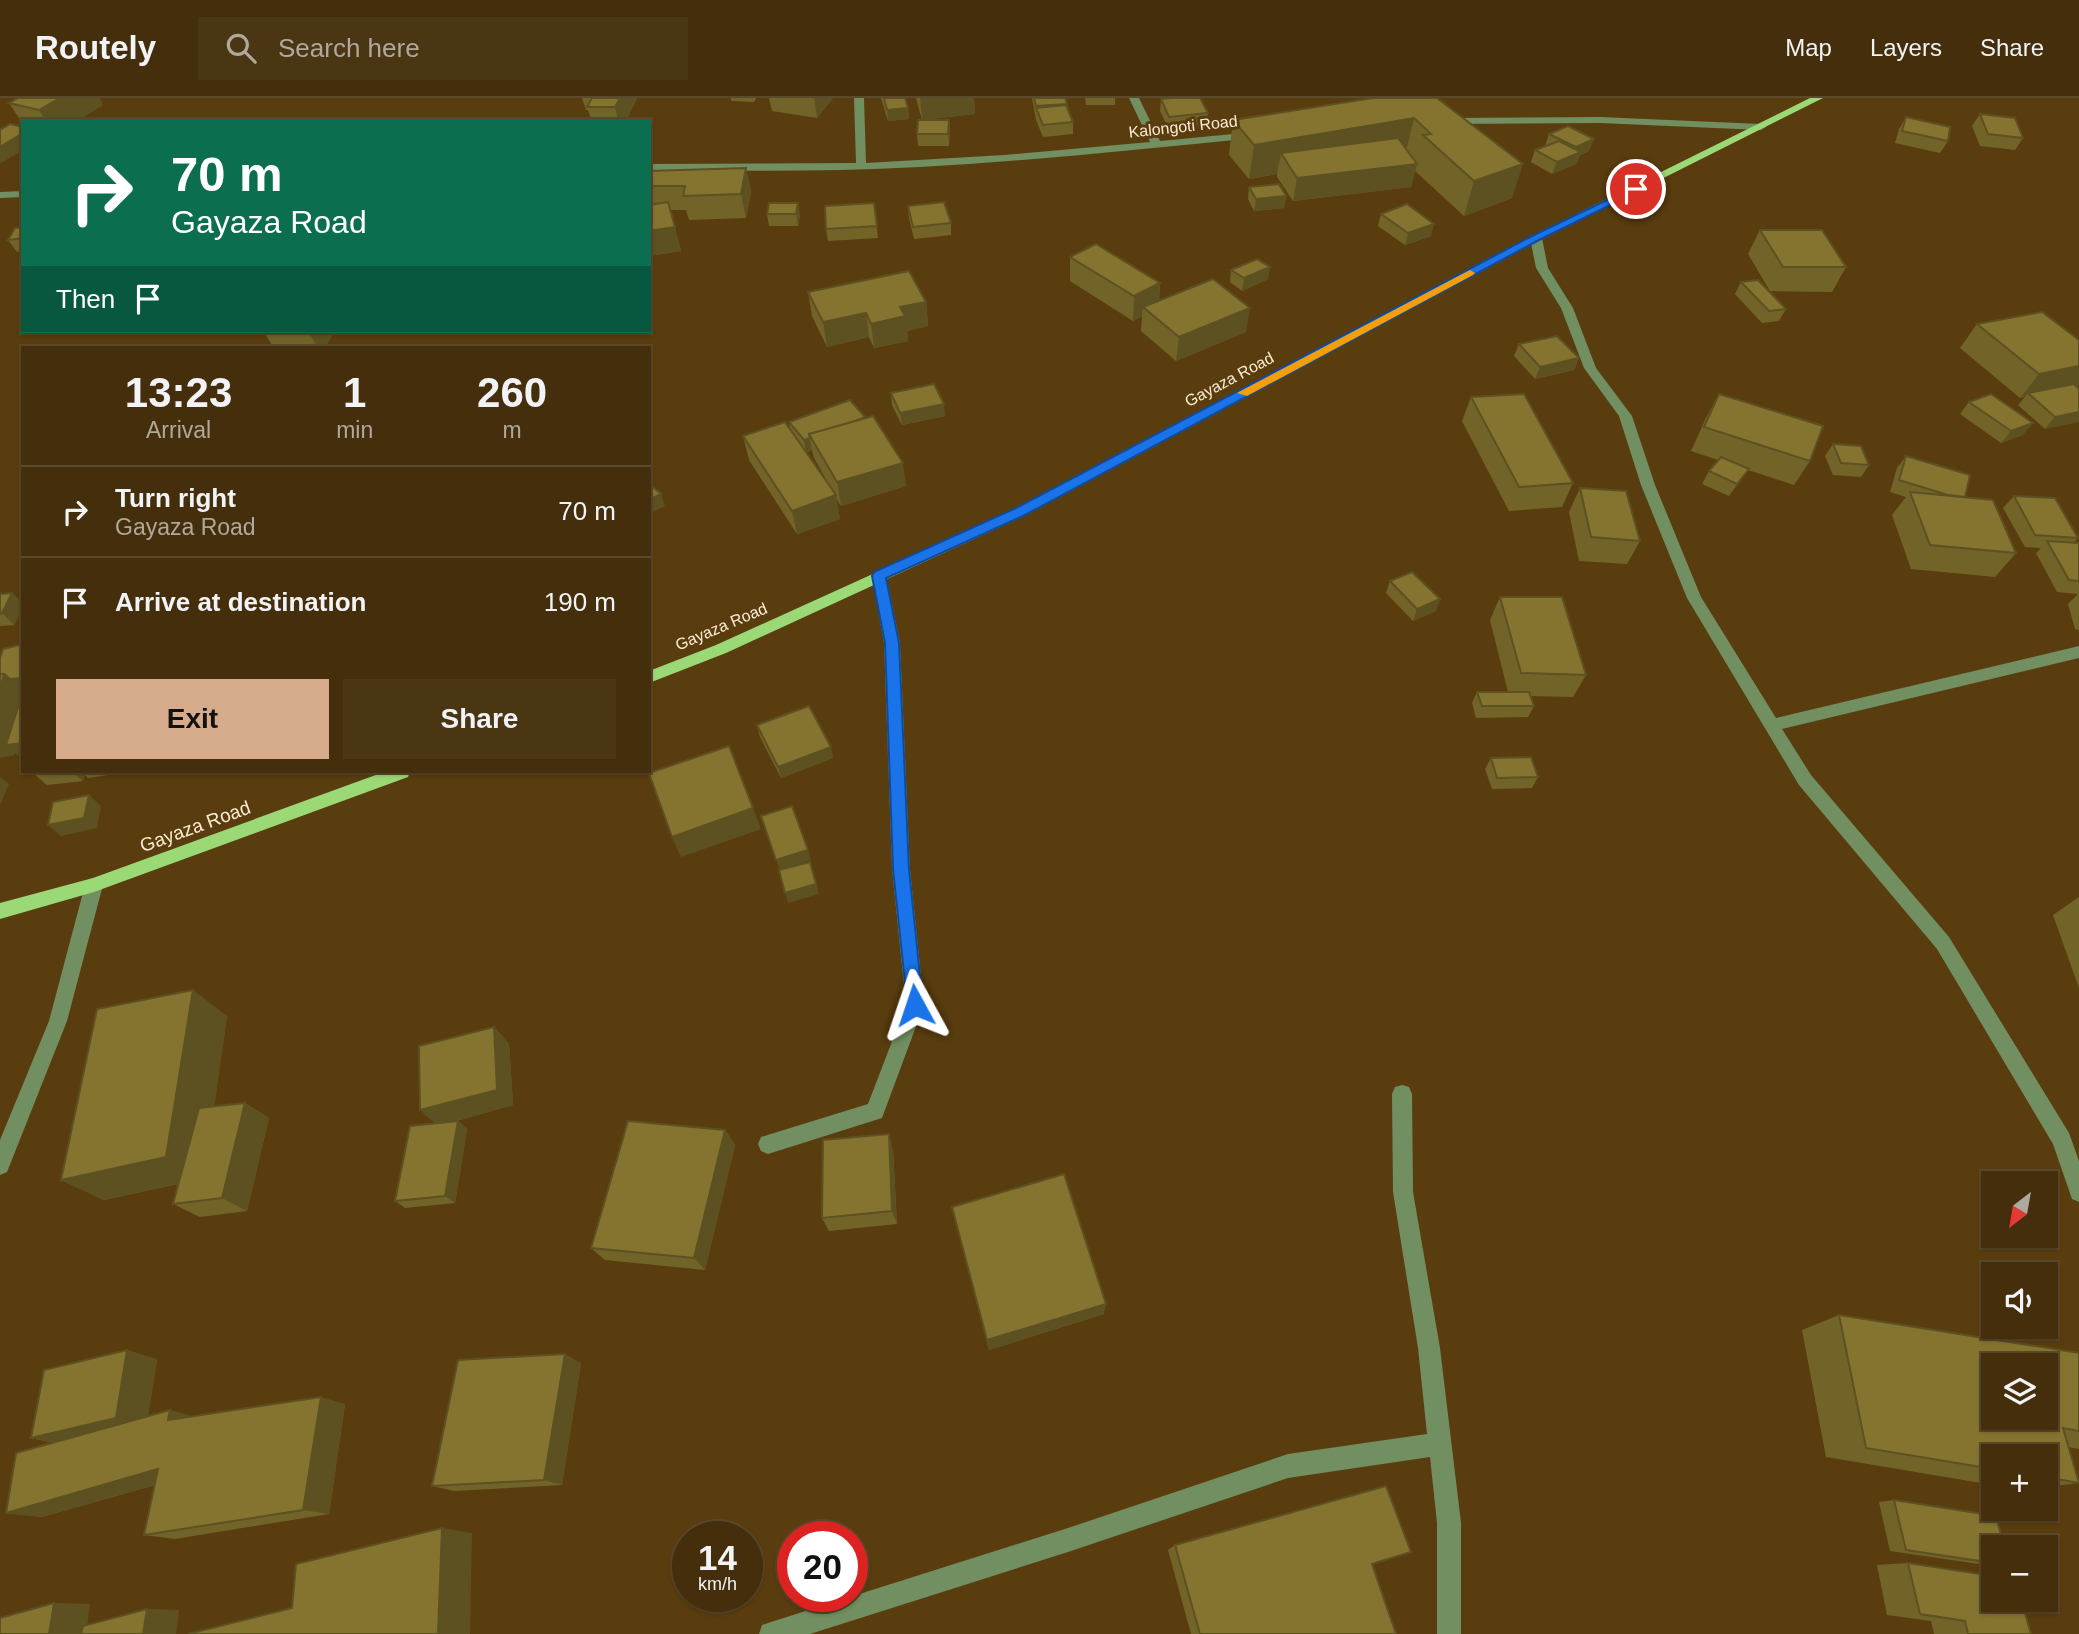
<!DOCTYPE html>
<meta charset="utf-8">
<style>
body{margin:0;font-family:Arial,sans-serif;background:#4b3614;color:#f1f3f6;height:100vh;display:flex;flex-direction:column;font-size:26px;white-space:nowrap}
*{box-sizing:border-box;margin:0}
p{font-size:23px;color:#afa89d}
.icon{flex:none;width:38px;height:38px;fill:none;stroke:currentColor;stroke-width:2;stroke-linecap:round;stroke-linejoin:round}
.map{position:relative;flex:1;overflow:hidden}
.details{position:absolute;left:21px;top:248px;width:630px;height:427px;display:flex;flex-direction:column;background:#442e0b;border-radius:0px;box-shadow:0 2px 5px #0004,0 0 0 2px #5c4a2c}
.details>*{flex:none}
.top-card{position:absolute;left:21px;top:21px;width:630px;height:214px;border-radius:0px;box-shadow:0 2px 5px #0004,0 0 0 2px #5c4a2c;background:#0b6e4f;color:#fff;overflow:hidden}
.needle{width:46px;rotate:211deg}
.controls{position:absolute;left:1981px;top:1073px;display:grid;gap:14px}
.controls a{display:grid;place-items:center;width:77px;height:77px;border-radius:0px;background:#442e0b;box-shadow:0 2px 5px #0004,0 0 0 2px #5c4a2c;font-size:35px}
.speed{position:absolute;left:672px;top:1423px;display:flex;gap:14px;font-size:35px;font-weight:700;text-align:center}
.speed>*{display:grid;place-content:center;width:91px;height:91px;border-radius:50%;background:#442e0b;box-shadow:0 2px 5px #0004,0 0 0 2px #5c4a2c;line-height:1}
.speed small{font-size:18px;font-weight:400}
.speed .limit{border:10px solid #d22;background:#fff;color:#111}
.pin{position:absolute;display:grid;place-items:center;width:60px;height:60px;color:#fff;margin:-30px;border:4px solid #fff;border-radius:50%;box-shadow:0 2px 7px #0007}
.me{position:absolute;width:77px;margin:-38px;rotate:355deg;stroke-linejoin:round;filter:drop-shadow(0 0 5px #0008)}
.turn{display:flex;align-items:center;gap:24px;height:147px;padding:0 35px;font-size:32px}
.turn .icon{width:91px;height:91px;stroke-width:2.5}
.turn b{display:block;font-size:49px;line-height:60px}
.then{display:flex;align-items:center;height:66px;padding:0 35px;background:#0003;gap:14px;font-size:26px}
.eta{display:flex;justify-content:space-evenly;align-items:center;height:119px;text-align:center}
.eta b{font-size:42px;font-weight:700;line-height:49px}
.action{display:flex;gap:14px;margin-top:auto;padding:14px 35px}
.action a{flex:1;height:80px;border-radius:0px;background:#d6ab8b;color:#111;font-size:28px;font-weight:700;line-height:80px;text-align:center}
.action a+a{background:#4b3614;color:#f1f3f6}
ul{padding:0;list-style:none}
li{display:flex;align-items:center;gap:21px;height:91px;padding:0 35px;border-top:2px solid #5c4a2c}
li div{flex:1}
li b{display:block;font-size:26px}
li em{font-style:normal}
header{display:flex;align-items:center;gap:42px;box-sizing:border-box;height:98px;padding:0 35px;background:#442e0b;border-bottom:2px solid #5c4a2c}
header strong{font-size:33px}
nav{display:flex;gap:38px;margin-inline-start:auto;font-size:24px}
.search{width:490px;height:63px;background:#4b3614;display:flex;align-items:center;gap:18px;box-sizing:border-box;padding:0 24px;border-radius:0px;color:#afa89d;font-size:26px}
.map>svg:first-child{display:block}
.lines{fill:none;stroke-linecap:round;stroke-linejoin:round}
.minor{fill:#718f60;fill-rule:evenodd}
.major{fill:#9bd977;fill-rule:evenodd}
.wall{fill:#726429;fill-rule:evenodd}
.shaded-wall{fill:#5d5122}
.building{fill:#857430;stroke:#5d5122;stroke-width:2;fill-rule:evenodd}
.route{fill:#1a73e8;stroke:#114b97;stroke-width:2}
.slow{fill:#f59e0b}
.labels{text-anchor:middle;stroke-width:6;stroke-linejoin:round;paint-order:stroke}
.far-street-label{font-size:16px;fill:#fcebd4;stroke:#5a3d0f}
.street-label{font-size:19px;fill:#fcebd4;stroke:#5a3d0f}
</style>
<header>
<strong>Routely</strong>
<div class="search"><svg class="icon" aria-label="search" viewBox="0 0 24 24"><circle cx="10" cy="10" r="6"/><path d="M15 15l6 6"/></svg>Search here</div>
<nav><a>Map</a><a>Layers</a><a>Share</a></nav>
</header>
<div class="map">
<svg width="2079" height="1536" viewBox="0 0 2079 1536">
<rect width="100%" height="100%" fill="#5a3d0f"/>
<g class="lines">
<g class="minor">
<path d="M854,0H864L866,65L1004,57L1150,44L1129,0H1139L1160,43L1254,34L1259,37L1254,40C1143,51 1032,63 920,69C830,74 740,73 649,72V66L856,65Z"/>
<path d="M1600,19L1761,26L1766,29L1761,32L1600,25L1443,26L1438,23L1443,20Z"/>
<path d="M23,93V99L0,100V94Z"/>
<path d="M1536,137L1542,140L1548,170L1573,210L1596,270L1632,318L1655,387L1701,499L1776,620L2079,548V560L1782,631L1811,677L1949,839L2069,1035L2079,1063V1104L2072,1101L2053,1046L1937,851L1799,687L1687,500L1641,387L1619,318L1584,270L1561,210L1536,170L1530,140Z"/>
<path d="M879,473L886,478L900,545L910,771L924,907L882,1020L768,1056L761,1053L758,1046L761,1039L868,1006L906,907L892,771L884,545L872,478Z"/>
<path d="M94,780L100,782L103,787L67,923L7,1074L0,1077V1042L49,923L85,787L88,782Z"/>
<path d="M1402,987L1409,989L1412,996L1413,1094L1440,1250L1461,1425V1536H1437V1425L1430,1359L1288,1380L1068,1454L810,1536H759L762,1527L771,1524L1068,1430L1288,1356L1427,1336L1418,1250L1393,1094L1392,996L1395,989Z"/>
</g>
<g class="major">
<path d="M1810,0H1823L1540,142L1026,417L726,555L649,585V573L716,547L1016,411L1532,138Z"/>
<path d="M384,674H410L408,679L94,794L0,821V805L93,780Z"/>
</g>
</g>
<g class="wall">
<path d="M18,0H99L103,7L76,23H23V26L9,5Z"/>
<path d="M582,0H637L626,23H592L588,12H586Z"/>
<path d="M731,0H756L754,4L731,3Z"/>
<path d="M769,0H833L817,20L772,13Z"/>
<path d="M881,0H905L908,10L909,21L888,23Z"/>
<path d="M916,0H974L975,16L922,22Z"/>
<path d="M1032,0H1065L1073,24V36L1043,39L1036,22Z"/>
<path d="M1085,0H1115V7H1086Z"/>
<path d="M1437,0L1512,100L1464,118L1415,73L1411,89L1293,103L1277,79V76L1249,81L1229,57L1233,22Z"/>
<path d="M1161,1L1208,15L1207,27L1168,30L1160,13Z"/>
<path d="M1980,16L2023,40L2015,52L1980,48L1972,28Z"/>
<path d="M1906,19L1948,43L1940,55L1895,45L1899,31Z"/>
<path d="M949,22L950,34L949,48H918L917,36Z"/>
<path d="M1549,36L1589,53L1580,57L1576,66L1552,76L1531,64L1535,52L1546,48H1545Z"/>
<path d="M746,70L751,94L746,120L689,122L686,112H670L681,153L649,158V73Z"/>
<path d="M1249,89L1286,98L1284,110L1254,113L1248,101Z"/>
<path d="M874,105L878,140L828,143L826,131Z"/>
<path d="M908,108L951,125V137L914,141L909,120Z"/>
<path d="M767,116L800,117L798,128H769Z"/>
<path d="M1381,116L1431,138L1405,147L1378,128Z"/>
<path d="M23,129V153L17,154L8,142Z"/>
<path d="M1760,132L1846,169L1832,194L1770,193L1748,156Z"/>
<path d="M1070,159L1160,185L1159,203L1246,234L1176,263L1141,233L1142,218L1133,223L1070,183Z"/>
<path d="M1231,172L1268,181L1242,193L1230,184Z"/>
<path d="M1741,184L1786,211L1779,223L1762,225L1735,196Z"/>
<path d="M808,194L926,204L928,228L907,233L908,243L874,250L869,239L827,249L812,218Z"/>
<path d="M1977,226L2079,291L2045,331L2018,307L2025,299L2020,300L1960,250Z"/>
<path d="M263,233H335L324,250H274Z"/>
<path d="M1519,246L1579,260L1574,272L1535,281L1514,258Z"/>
<path d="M891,295L945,318L902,327L892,307Z"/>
<path d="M1719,296L1810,363L1794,387L1748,372L1729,398L1702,386L1709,373L1718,362L1691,353L1706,320Z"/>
<path d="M1471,299L1573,385L1562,409L1509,413L1462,323Z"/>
<path d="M1969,304L2023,337L2001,345L1960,316Z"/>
<path d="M865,319L906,388L841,408L836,400L840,421L797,436L749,362L743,338L790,332L789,324ZM812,352L814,360L831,390L806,355Z"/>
<path d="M1833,346L1869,367L1861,379L1833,377L1825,358Z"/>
<path d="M1906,358L1965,399L2016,455L1995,479L1911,471L1892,417L1906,399L1890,394L1897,370Z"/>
<path d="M1580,390L1640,443L1627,466L1579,463L1569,414Z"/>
<path d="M2014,398L2078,440L2073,445H2079V532L2075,531L2068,506L2078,496L2057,494L2036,455L2041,450L2025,449L2003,410Z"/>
<path d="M1390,483L1440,501L1436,513L1413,523L1386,495Z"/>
<path d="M12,495L23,506V509L14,527L0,528V496Z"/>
<path d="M1500,499L1586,577L1573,599L1530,598L1534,608L1528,619L1476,620L1472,605L1477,594H1508L1490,522Z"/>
<path d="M757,627L833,660L781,680L760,639Z"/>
<path d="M1491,660L1538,679L1532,690L1492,691L1485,671Z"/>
<path d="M35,674H122V675L88,680L85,677L83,683L47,687L34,676Z"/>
<path d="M132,674H150L134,676Z"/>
<path d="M2079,799V890L2053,817Z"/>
<path d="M227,918L214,1008L245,1005L269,1020L247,1113L200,1119L173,1106L178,1086L104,1102L61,1082Z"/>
<path d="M494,929L509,946L513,1007L453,1024L458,1023L467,1031L455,1105L405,1110L395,1103L436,1025Z"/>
<path d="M725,1032L735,1047L705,1172L605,1162L591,1150Z"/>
<path d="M893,1051L897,1126L829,1133L822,1120Z"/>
<path d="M952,1109L1104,1216L989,1252Z"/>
<path d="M1839,1217L2079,1255V1351L2068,1349L2079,1385L2046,1389V1358H1993V1387L1826,1359L1802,1232Z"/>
<path d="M157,1261L148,1318H192L345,1306L329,1416L175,1441L144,1437L155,1387L42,1419L6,1415L54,1345L31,1340Z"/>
<path d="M581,1265L562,1387L454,1393L432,1388Z"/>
<path d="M1894,1402L1993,1449V1468L1890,1453L1879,1404Z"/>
<path d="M1175,1447L1372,1466L1396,1536H1191L1168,1452Z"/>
<path d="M1908,1465L2031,1536H1934L1931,1523L1887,1517L1877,1467Z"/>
</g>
<g class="shaded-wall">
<path d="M60,0H99L103,7L76,23H46L39,12Z"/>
<path d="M620,0H637L626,23H618L615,9Z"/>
<path d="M814,0H833L817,20Z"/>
<path d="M920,0H974L975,16L922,22Z"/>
<path d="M908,10L909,21L888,23L887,12Z"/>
<path d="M1414,20L1406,54L1281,55L1277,76L1249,81L1254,47Z"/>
<path d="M949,22L950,34L949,48L948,36Z"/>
<path d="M23,35V52L1,65L0,64V49Z"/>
<path d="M1594,41L1589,53L1580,57L1576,66L1552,76L1557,64L1573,58L1576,49Z"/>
<path d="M1417,66L1411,89L1293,103L1297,80Z"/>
<path d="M1523,66L1512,100L1464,118L1474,83Z"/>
<path d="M746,70L751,94L746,120L741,96Z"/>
<path d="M1286,98L1284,110L1254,113L1256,101Z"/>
<path d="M668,104L681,153L649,158V133Z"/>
<path d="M798,105L800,117L798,128L796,116Z"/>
<path d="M1434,126L1431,138L1405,147L1408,135Z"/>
<path d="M1270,169L1268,181L1242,193L1244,180Z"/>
<path d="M1160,185L1158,209H1143L1142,218L1133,223L1134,198Z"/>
<path d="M926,204L928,228L907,233L908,243L874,250L871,226L900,209Z"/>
<path d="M1250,210L1246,234L1176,263L1179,239Z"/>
<path d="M866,215L869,239L827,249L823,224Z"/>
<path d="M308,233H335L324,250H318Z"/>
<path d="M1579,260L1574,272L1535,281L1540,269Z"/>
<path d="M2079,268V288L2031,298L2028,295L2025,299L2020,300L2039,276Z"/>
<path d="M944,306L945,318L902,327L900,315Z"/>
<path d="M2079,314V324L2045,331L2055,319Z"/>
<path d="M2033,325L2023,337L2001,345L2011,333Z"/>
<path d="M810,340L812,352L806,355L804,342Z"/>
<path d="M903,365L906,388L841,408L837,384Z"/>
<path d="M1749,371L1741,383L1729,398L1737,386Z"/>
<path d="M661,396L665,408L649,416V402Z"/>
<path d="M836,397L840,421L797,436L792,413Z"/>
<path d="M12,495L23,506V509L14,527L2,515Z"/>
<path d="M1440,501L1436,513L1413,523L1417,511Z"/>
<path d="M4,576H23V658H18L15,655L14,657L0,660V583Z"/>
<path d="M831,649L833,660L781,680L778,669Z"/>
<path d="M72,674H82L85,677L83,683Z"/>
<path d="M0,679L9,686L0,707Z"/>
<path d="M89,697L101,708L97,730L61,738L48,727Z"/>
<path d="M753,710L761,731L681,759L672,739Z"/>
<path d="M808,752L811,762L780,772L776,762Z"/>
<path d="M810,764L819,796L788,805L785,795Z"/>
<path d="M193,892L227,918L204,1080L104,1102L61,1082Z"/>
<path d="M494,929L509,946L513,1007L438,1028L420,1012Z"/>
<path d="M245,1005L269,1020L247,1113L222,1100Z"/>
<path d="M458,1023L467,1031L455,1105L445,1098Z"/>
<path d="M725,1032L735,1047L705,1172L694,1160Z"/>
<path d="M889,1036L893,1051L897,1126L892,1113Z"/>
<path d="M1106,1206L1104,1216L989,1252L987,1242Z"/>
<path d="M127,1252L157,1261L147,1327L66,1347L31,1340Z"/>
<path d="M565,1256L581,1265L562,1387L544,1382Z"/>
<path d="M321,1299L345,1306L329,1416L303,1412Z"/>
<path d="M170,1312L199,1320L168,1322Z"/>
<path d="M158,1371L189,1377L42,1419L6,1415Z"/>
<path d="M442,1430L472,1435L470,1536H438Z"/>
<path d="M54,1505L90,1506L86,1536H49Z"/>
<path d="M147,1511L179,1512L176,1536H143Z"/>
</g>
<g class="building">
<path d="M18,0H60L39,12L9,5Z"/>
<path d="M592,0H620L615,9H587Z"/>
<path d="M884,0H905L908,10L887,12Z"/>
<path d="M1034,0H1065L1067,6L1036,8Z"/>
<path d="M1172,0H1200L1208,15L1169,19L1161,1Z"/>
<path d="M1373,0H1437L1523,66L1474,83L1423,37L1431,36L1414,20L1254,47L1233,22Z"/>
<path d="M1066,7L1073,24L1043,27L1036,10Z"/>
<path d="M1980,16L2015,20L2023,40L1988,36Z"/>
<path d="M1906,19L1950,29L1948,43L1902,33Z"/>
<path d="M918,22H949L948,36H917Z"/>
<path d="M10,26L23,29V35L0,49V32Z"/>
<path d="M1568,28L1594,41L1576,49L1549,36Z"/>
<path d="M1398,40L1417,66L1297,80L1281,55Z"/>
<path d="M1559,43L1581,54L1557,64L1535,52Z"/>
<path d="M746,70L741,96L683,98L685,88H649V73Z"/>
<path d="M1279,86L1286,98L1256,101L1249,89Z"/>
<path d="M668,104L675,129L649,133V107Z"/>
<path d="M944,104L951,125L913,129L908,108Z"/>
<path d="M769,105H798L796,116H767Z"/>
<path d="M874,105L877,128L826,131L825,108Z"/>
<path d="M1407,106L1434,126L1408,135L1381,116Z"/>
<path d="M23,129V140L8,142L15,130Z"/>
<path d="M1760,132H1822L1846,169H1783Z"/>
<path d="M1096,146L1160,185L1134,198L1070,159Z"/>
<path d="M1257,161L1270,169L1244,180L1231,172Z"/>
<path d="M909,173L926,204L900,209L905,218L871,226L866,215L823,224L808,194Z"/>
<path d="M1213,181L1250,210L1179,239L1143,209Z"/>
<path d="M1758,182L1786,211L1769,213L1741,184Z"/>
<path d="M2042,214L2079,242V268L2039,276L1977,226Z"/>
<path d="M1557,238L1579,260L1540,269L1519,246Z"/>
<path d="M934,286L944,306L900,315L891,295Z"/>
<path d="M2074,286L2079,291V314L2055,319L2028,295Z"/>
<path d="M1524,296L1573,385L1519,389L1471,299Z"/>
<path d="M1719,296L1823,328L1810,363L1704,329Z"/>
<path d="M1991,296L2033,325L2011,333L1969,304Z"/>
<path d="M850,302L865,319L851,325L809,336L810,340L804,342L789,324Z"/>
<path d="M873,318L903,365L837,384L809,336Z"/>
<path d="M785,324L836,397L792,413L743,338Z"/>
<path d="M1833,346L1861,348L1869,367L1841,365Z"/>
<path d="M1906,358L1970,377L1965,399L1948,397L1899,382Z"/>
<path d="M1721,359L1749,371L1737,386L1709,373Z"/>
<path d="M649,386L661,396L649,402Z"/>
<path d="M1580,390L1626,393L1640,443L1591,439Z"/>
<path d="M1910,394L1993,402L2016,455L1930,447Z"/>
<path d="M2014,398L2055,400L2078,440L2035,437Z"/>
<path d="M2047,443L2079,445V483L2069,482Z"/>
<path d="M1412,474L1440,501L1417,511L1390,483Z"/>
<path d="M12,495L2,515L0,516V496Z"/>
<path d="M1500,499H1562L1586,577L1521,575Z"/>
<path d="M23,546V576L22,580L10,581L4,576H0V560L3,551Z"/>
<path d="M0,576H4L0,592Z"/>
<path d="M23,594V645L6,647Z"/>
<path d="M1477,594H1529L1534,608H1482Z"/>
<path d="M809,608L831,649L778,669L757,627Z"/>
<path d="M729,648L753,710L672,739L649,675Z"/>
<path d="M1531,659L1538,679L1497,680L1491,660Z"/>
<path d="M35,674H56L34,676Z"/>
<path d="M89,697L84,720L48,727L53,704Z"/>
<path d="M792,708L808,752L776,762L761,718Z"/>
<path d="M810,764L816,786L785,795L779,772Z"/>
<path d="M193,892L166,1059L61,1082L97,911Z"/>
<path d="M494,929L497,992L420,1012L419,948Z"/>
<path d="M245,1005L222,1100L173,1106L199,1010Z"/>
<path d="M458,1023L445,1098L395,1103L410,1028Z"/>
<path d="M628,1023L725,1032L694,1160L591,1150Z"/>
<path d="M889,1036L892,1113L822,1120L823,1042Z"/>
<path d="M1064,1076L1106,1206L987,1242L952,1109Z"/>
<path d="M1839,1217L2079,1255V1333L2063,1330L2079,1385L2046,1379V1358H1993V1371L1866,1350ZM1993,1267H2046V1320H1993Z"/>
<path d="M127,1252L116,1320L31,1340L44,1272Z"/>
<path d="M565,1256L544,1382L432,1388L458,1262Z"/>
<path d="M321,1299L303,1412L144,1437L158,1371L6,1415L16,1355L170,1312L168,1322Z"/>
<path d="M1386,1388L1411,1454L1372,1466L1396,1536H1200L1175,1447Z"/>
<path d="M1894,1402L1996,1418L2004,1449H1993V1465L1906,1452Z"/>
<path d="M442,1430L438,1536H188L292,1510L296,1466Z"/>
<path d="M1908,1465L1993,1478V1502H2021L2031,1536H1968L1965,1523L1920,1516Z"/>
<path d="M54,1505L49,1536H0V1520Z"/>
<path d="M147,1511L143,1536H81L83,1528Z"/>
</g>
<path class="route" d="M1636,88L1641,91L1639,93L1539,142L1025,417L886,480L899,545L909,771L923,907L921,913L915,915L908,913L893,771L885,545L872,478L874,474L1016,410L1532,138Z"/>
<path class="slow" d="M1470,172L1475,175L1473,177L1247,298L1237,295Z"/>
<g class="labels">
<g class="far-street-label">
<text transform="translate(1183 28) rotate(-6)" y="6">Kalongoti Road</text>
<text transform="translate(1229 281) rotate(-28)" y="6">Gayaza Road</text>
<text transform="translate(721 528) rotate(-23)" y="6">Gayaza Road</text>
</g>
<g class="street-label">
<text transform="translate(195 728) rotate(-20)" y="7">Gayaza Road</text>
</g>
</g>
</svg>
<div class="controls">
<a><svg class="needle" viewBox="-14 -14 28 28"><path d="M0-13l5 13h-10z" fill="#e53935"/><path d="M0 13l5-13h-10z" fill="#afa89d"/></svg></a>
<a><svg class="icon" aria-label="sound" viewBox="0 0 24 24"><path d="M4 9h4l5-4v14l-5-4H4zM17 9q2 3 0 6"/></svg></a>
<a><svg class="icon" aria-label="layers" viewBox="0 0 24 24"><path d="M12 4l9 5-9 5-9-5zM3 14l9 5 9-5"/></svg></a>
<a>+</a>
<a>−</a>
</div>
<div class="speed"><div>14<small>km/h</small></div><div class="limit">20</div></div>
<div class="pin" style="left:1636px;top:91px;background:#d93025"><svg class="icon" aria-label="arrive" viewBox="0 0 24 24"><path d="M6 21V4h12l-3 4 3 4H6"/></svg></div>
<svg class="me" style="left:915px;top:907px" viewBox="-20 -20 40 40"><path d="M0-17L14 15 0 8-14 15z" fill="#1a73e8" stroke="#fff" stroke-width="4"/></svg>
<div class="top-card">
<div class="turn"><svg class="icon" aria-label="right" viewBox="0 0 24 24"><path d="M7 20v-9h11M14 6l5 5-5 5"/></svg><div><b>70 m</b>Gayaza Road</div></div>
<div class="then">Then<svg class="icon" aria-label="arrive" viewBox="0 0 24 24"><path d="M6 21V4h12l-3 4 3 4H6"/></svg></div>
</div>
<section class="details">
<div class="eta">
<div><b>13:23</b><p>Arrival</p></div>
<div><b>1</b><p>min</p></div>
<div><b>260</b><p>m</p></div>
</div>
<ul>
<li><svg class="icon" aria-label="right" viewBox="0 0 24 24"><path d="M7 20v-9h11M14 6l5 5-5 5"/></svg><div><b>Turn right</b><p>Gayaza Road</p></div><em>70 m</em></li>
<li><svg class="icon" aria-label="arrive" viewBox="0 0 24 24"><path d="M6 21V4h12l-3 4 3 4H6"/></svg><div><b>Arrive at destination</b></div><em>190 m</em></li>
</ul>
<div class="action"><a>Exit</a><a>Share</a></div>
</section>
</div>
